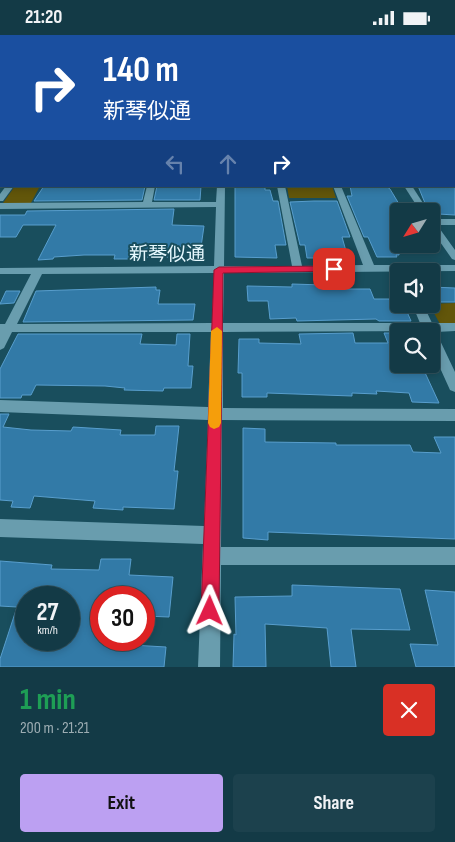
<!DOCTYPE html>
<meta charset="utf-8">
<style>
body{margin:0;font-family:"Sofia Sans Condensed","Noto Sans JP",sans-serif;background:#1c414d;color:#f1f3f6;height:100vh;display:flex;flex-direction:column;font-size:19px;white-space:nowrap}
*{box-sizing:border-box;margin:0}
p{font-size:16px;color:#9dadb3}
.icon{flex:none;width:28px;height:28px;fill:none;stroke:currentColor;stroke-width:2;stroke-linecap:round;stroke-linejoin:round}
.map{position:relative;height:632px;overflow:hidden}
.side{display:flex;flex-direction:column;background:#133a46;flex:1}
.side>*{flex:none}
.guide{position:absolute;left:0px;top:0px;width:455px;height:152px;box-shadow:0 2px 8px #0003,0 0 0 1px #32545f;background:#1a4fa0;color:#fff;overflow:hidden}
.needle{width:32px;rotate:233deg}
.fabs{position:absolute;left:390px;top:168px;display:grid;gap:10px}
.fabs a{display:grid;place-items:center;width:50px;height:50px;border-radius:5px;background:#133a46;box-shadow:0 2px 8px #0003,0 0 0 1px #32545f;font-size:25px}
.speed{position:absolute;left:15px;top:551px;display:flex;gap:10px;font-size:25px;font-weight:700;text-align:center}
.speed>*{display:grid;place-content:center;width:65px;height:65px;border-radius:50%;background:#133a46;box-shadow:0 2px 8px #0003,0 0 0 1px #32545f;line-height:1}
.speed small{font-size:12px;font-weight:400}
.speed .limit{border:8px solid #d22;background:#fff;color:#111}
.pin{position:absolute;display:grid;place-items:center;width:42px;height:42px;color:#fff;margin:-21px;border-radius:10px;box-shadow:0 2px 8px #0006}
.me{position:absolute;width:55px;margin:-28px;rotate:1deg;stroke-linejoin:round;filter:drop-shadow(0 0 4px #0008)}
.turn{display:flex;align-items:center;gap:18px;height:105px;padding:0 20px;font-size:22px}
.turn .icon{width:65px;height:65px;stroke-width:2.5}
.turn b{display:block;font-size:35px;line-height:42px}
.lanes{display:flex;align-items:center;height:48px;padding:0 20px;background:#0003;justify-content:center;gap:25px;direction:ltr}
.lanes .off{opacity:.35}
.round{display:grid;place-items:center;flex:none;width:52px;height:52px;border-radius:5px;background:#1c414d}
.overview{display:flex;align-items:center;justify-content:space-between;height:85px;padding:0 20px}
h1{font-size:30px;font-weight:700;line-height:38px;color:#1e9e55}
.button{display:flex;gap:10px;margin-top:auto;padding:10px 20px}
.button a{flex:1;height:58px;border-radius:5px;background:#bca0f2;color:#111;font-size:20px;font-weight:700;line-height:58px;text-align:center}
.button a+a{background:#1c414d;color:#f1f3f6}
.status{display:flex;justify-content:space-between;align-items:center;height:35px;padding:0 25px;background:#133a46;direction:ltr}
.status svg{height:14px;fill:currentColor}
.map>svg:first-child{display:block}
.green{fill:#62560a}
.building{fill:#327aa7;stroke:#589ecd;fill-rule:evenodd}
.lines{fill:none;stroke-linecap:round;stroke-linejoin:round}
.minor{fill:#699dae;fill-rule:evenodd}
.highway{fill:#fdfdfd;fill-rule:evenodd}
.route{fill:#e11d48;stroke:#92132f}
.slow{fill:#f59e0b}
.labels{text-anchor:middle;stroke-width:4;stroke-linejoin:round;paint-order:stroke}
.street-label{font-size:19px;fill:#e6f8fe;stroke:#194e5d}
</style>
<div class="status"><b>21:20</b><svg viewBox="0 0 49 12"><path d="M0 12V9h3v3zM5 12V6h3v6zM10 12V3h3v9zM15 12V0h3v12zM26 1h20v11H26zM47 4h2v5h-2z"/></svg></div>
<div class="map">
<svg width="455" height="632" viewBox="0 0 455 632">
<rect width="100%" height="100%" fill="#194e5d"/>
<g class="green">
<path d="M15,151H40L31,168H3Z"/>
<path d="M287,151H332L336,163H289Z"/>
<path d="M455,268V289H440L429,269Z"/>
</g>
<g class="building">
<path d="M44,151H145L142,165L34,166Z"/>
<path d="M157,151H201L200,165H154Z"/>
<path d="M235,151H265V155H270L273,166H278L286,210H275L277,223L235,222Z"/>
<path d="M350,151H386L390,154L399,169V220H396L397,222H377L368,202H364L347,161H352Z"/>
<path d="M418,151H455V180L438,179L433,170L425,168Z"/>
<path d="M314,166H337L350,202H342L348,223H307L305,210H300L290,167Z"/>
<path d="M174,174L172,190L204,191L201,212H178L176,222H129V224H114L115,220H84L54,222L53,224L38,225L56,190H23L16,202H0V180H25L27,176Z"/>
<path d="M292,249L324,250L325,254H370L374,264H389L391,270H404L411,286H379L376,284L297,286L296,283L270,284L268,266H248L247,251L292,252Z"/>
<path d="M156,252V255H160L158,269H195L193,285L23,287L36,256Z"/>
<path d="M431,252L455,253V267H431Z"/>
<path d="M6,256H20L14,268L0,269Z"/>
<path d="M353,298L355,308H388L384,298H399V329H421L439,368L412,367L409,358L376,356L377,359L352,358V361L267,358V362H242V338H238L239,304H259V308L301,309L299,299Z"/>
<path d="M18,299H142L140,309L176,310L177,299H190L188,331H193L191,353H164L163,356L124,355L125,353L105,351L36,350L31,360H22L21,363H0V334Z"/>
<path d="M0,379H9L3,392L31,395L71,396L73,392L121,395L120,400H155L156,391H179L174,436H178L174,474L123,472V475L93,473L95,466L34,461L30,473L11,472L13,466L0,465Z"/>
<path d="M243,393L265,394V407L336,408V410H410L413,417L441,418L434,402H455V504L268,497V505L243,503Z"/>
<path d="M101,524H131L129,540L173,542L169,582L144,581V562H101V605H115L114,609L166,612L164,632H0V624L17,572L0,571V526L52,530L51,534L99,535ZM26,562H69V605H26Z"/>
<path d="M292,550L400,554L410,595L351,594L356,632H331L327,593L265,589L266,632H233L234,599L236,600L235,562L292,561Z"/>
<path d="M425,555L455,557V632H416L410,609L438,610Z"/>
</g>
<g class="lines">
<g class="minor">
<path d="M454,72L455,73V78L454,77Z"/>
<rect x="0" y="73" width="1" height="4"/>
<rect x="0" y="110" width="1" height="4"/>
<rect x="454" y="134" width="1" height="5"/>
<path d="M6,151H14L3,166H0V159Z"/>
<path d="M147,151H155L152,167H216L217,151H225L224,231H292L277,151H285L302,231L363,230L333,151H341L374,230H455V236L224,238L223,288H420L412,269H423L432,288H455V296L436,297L455,337V357L450,355L431,313V296L223,297V373L455,374V386L222,385L221,512H455V530H221L220,632H198L203,509L0,502V484L204,491L208,385L0,377V365L208,372L211,297H12L4,313L0,315V289H5L31,239H0V233L214,231L216,172L0,174V168L143,167ZM214,238L212,288L17,289L42,239Z"/>
<path d="M404,151H412L428,176H420Z"/>
<path d="M432,184H455V190H437L455,215V225L452,224L431,194Z"/>
</g>
<g class="highway">
<rect x="454" y="86" width="1" height="4"/>
<rect x="454" y="99" width="1" height="4"/>
</g>
</g>
<linearGradient id="sky" x2="0" y2="1"><stop stop-color="#0e2b33"/><stop offset="0.44" stop-color="#386378"/><stop offset="1" stop-color="#386378" stop-opacity="0"/></linearGradient>
<rect width="455" height="156" fill="url(#sky)"/>
<path class="route" d="M334,231L339,234L338,236L223,238L219,576L216,583L210,585L204,583L201,576L214,235L219,232Z"/>
<path class="slow" d="M217,292L222,296L221,388L219,392L214,394L210,392L208,388L211,296Z"/>
<g class="labels">
<g class="street-label">
<text x="167" y="225">新琴似通</text>
</g>
</g>
</svg>
<div class="fabs">
<a><svg class="needle" viewBox="-14 -14 28 28"><path d="M0-13l5 13h-10z" fill="#e53935"/><path d="M0 13l5-13h-10z" fill="#9dadb3"/></svg></a>
<a><svg class="icon" aria-label="sound" viewBox="0 0 24 24"><path d="M4 9h4l5-4v14l-5-4H4zM17 9q2 3 0 6"/></svg></a>
<a><svg class="icon" aria-label="search" viewBox="0 0 24 24"><circle cx="10" cy="10" r="6"/><path d="M15 15l6 6"/></svg></a>
</div>
<div class="speed"><div>27<small>km/h</small></div><div class="limit">30</div></div>
<div class="pin" style="left:334px;top:234px;background:#d93025"><svg class="icon" aria-label="arrive" viewBox="0 0 24 24"><path d="M6 21V4h12l-3 4 3 4H6"/></svg></div>
<svg class="me" style="left:210px;top:576px" viewBox="-20 -20 40 40"><path d="M0-17L14 15 0 8-14 15z" fill="#e11d48" stroke="#fff" stroke-width="4"/></svg>
<div class="guide">
<div class="turn"><svg class="icon" aria-label="right" viewBox="0 0 24 24"><path d="M7 20v-9h11M14 6l5 5-5 5"/></svg><div><b>140 m</b>新琴似通</div></div>
<div class="lanes"><svg class="icon off" aria-label="left" viewBox="0 0 24 24"><path d="M17 20v-9H6M10 6l-5 5 5 5"/></svg><svg class="icon off" aria-label="ahead" viewBox="0 0 24 24"><path d="M12 20V5M6 11l6-6 6 6"/></svg><svg class="icon" aria-label="right" viewBox="0 0 24 24"><path d="M7 20v-9h11M14 6l5 5-5 5"/></svg></div>
</div>
</div>
<section class="side">
<div class="overview"><div><h1>1 min</h1><p>200 m · 21:21</p></div><a class="round" style="background:#d93025;color:#fff"><svg class="icon" aria-label="close" viewBox="0 0 24 24"><path d="M6 6l12 12M18 6L6 18"/></svg></a></div>
<div class="button"><a>Exit</a><a>Share</a></div>
</section>
